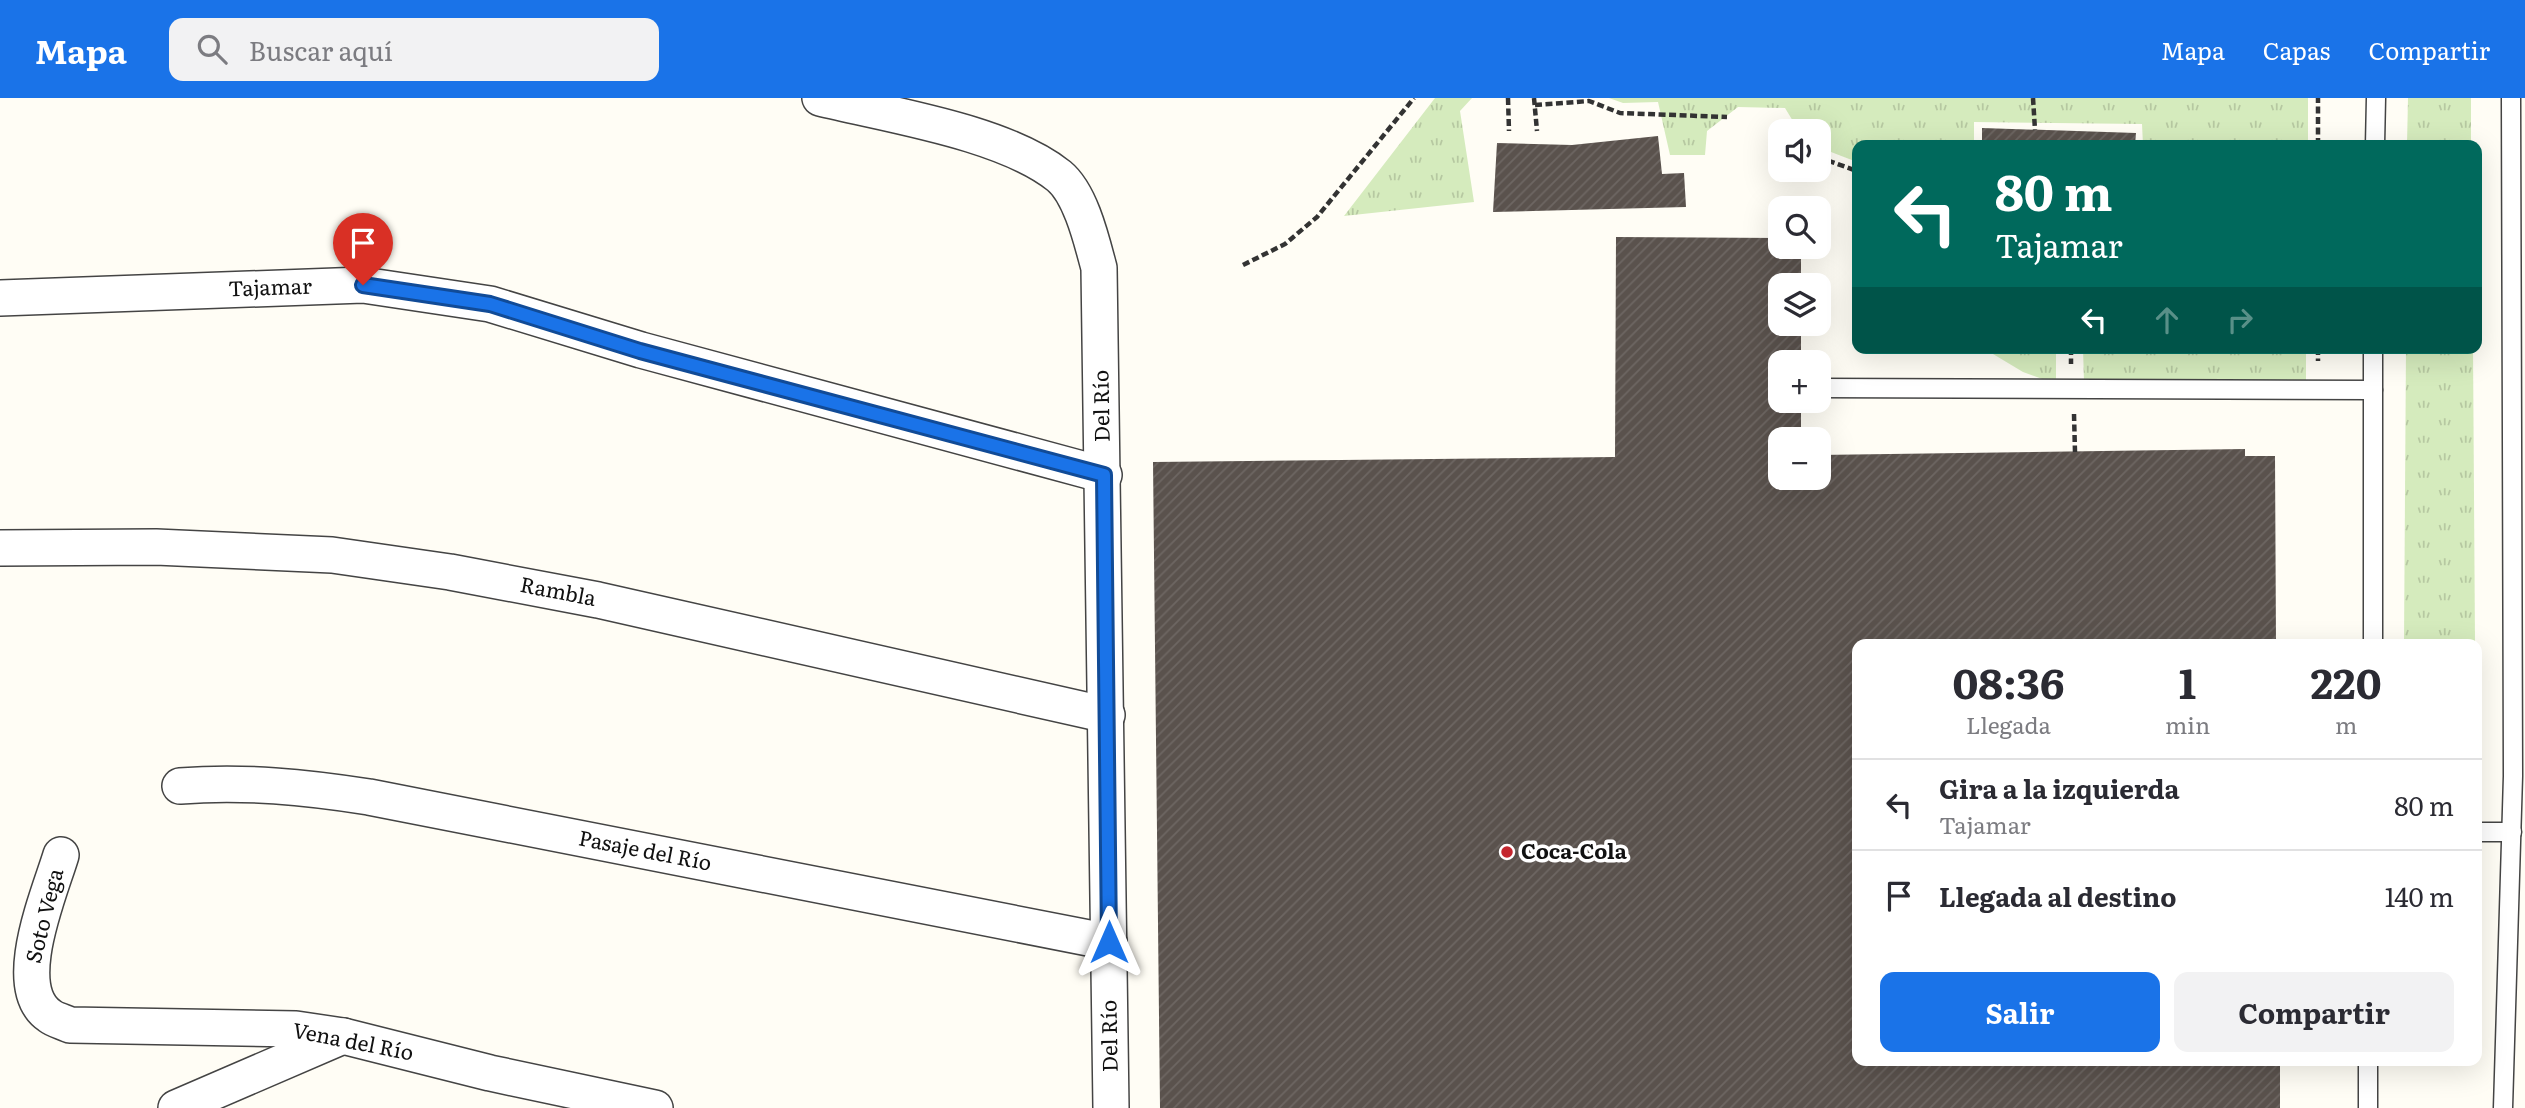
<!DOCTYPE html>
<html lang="es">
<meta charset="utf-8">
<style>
body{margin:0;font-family:Literata,serif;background:#f2f2f3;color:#2b2b33;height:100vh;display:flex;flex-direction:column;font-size:26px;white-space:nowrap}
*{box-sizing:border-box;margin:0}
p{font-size:23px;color:#7c7c81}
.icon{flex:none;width:38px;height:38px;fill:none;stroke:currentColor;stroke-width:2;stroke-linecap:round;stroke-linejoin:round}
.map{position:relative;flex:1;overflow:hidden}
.side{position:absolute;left:1852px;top:541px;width:630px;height:427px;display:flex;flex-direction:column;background:#fff;border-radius:14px;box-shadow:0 7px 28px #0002}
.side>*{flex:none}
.hud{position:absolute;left:1852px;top:42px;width:630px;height:214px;border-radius:14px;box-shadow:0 7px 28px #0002;background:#00695c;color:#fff;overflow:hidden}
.controls{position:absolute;left:1768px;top:21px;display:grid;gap:14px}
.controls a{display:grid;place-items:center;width:63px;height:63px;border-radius:14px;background:#fff;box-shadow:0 7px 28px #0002;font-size:35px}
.pin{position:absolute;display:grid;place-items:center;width:60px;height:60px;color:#fff;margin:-72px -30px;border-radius:50% 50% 50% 0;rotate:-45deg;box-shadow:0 0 7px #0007}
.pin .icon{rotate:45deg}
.me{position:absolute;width:77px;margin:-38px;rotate:0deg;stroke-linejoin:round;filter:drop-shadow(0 0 5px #0008)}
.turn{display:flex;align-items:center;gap:24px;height:147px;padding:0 28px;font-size:32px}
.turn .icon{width:91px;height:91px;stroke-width:2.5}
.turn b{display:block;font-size:49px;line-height:60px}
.lanes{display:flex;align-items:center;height:66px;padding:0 28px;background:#0003;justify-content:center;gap:35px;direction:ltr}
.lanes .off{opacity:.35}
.eta{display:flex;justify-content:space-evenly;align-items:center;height:119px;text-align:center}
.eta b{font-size:42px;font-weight:700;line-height:49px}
.primary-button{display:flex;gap:14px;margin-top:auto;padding:14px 28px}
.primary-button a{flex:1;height:80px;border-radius:14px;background:#1a73e8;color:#fff;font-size:28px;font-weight:700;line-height:80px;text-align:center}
.primary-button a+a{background:#f2f2f3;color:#2b2b33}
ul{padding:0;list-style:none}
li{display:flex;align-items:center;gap:21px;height:91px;padding:0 28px;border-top:2px solid #e1e1e2}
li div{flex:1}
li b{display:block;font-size:26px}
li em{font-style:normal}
header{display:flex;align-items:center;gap:42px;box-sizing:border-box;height:98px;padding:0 35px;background:#1a73e8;color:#fff}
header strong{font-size:33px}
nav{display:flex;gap:38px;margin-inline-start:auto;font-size:24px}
.search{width:490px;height:63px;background:#f2f2f3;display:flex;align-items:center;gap:18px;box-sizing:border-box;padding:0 24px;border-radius:14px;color:#7c7c81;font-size:26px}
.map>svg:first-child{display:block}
.grass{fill:url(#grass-tufts)}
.building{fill:url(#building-hatch)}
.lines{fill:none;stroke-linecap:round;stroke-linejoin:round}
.lane-casing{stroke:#444;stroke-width:21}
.street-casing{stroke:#444;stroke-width:38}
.path{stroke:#333;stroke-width:4.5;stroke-dasharray:7 3.5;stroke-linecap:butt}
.lane{stroke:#fff;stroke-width:18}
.street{stroke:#fff;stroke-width:35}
.route-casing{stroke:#114b97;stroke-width:18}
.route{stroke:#1a73e8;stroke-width:12}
.poi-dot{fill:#c4262e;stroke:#fff;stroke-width:2.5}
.labels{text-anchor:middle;stroke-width:7;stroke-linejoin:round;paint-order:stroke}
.street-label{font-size:21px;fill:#111;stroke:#fff}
.poi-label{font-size:21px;font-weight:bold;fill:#111;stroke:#fff;text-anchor:start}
</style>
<header>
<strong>Mapa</strong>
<div class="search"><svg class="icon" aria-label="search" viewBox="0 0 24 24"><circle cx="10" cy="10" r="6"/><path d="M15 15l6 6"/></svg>Buscar aquí</div>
<nav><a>Mapa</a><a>Capas</a><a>Compartir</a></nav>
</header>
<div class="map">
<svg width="2525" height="1010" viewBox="0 0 2525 1010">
<defs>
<pattern id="grass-tufts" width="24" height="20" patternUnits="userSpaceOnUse" patternTransform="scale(1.75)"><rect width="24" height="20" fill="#d5ebbd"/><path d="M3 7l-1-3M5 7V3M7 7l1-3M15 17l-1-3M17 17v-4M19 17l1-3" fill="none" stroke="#b6c8a1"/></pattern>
<pattern id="building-hatch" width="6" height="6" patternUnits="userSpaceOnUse" patternTransform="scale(1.75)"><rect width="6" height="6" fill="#5a524d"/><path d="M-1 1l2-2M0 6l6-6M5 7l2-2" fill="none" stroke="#6d6662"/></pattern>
</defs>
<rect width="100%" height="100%" fill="#fffdf5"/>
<g class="grass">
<path d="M1435,0H1472L1460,13L1474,104L1344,118Z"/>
<path d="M1609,0H2308V47H2143L2142,26L1974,24V47H1857V64L1818,49V33H1799L1785,10L1738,9L1707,33L1705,57H1670L1658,4L1623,5Z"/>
<path d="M2408,0H2471V47H2407Z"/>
<path d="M1983,250H2056V286L2023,274Z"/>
<path d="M2083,250H2306V283L2084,284Z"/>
<path d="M2406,250H2473L2475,546H2404Z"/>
</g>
<g class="building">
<path d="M1982,30L2136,35L2135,47H1982Z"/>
<path d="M1658,38L1662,76L1684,75L1686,109L1493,114L1497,45L1572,47Z"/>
<path d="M1616,139L1780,140V149H1801V187H1780V226H1801V264H1780V303H1801V341H1780V380H1818V357L2245,351V358H2275L2276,546H1857V962H2280V1010H1160L1153,364L1615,359Z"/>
</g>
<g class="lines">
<defs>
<g id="lane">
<path d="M2375,47L2376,0"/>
<path d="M1818,290L2373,292"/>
<path d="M2373,546V250"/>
<path d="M2476,734H2512"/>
<path d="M2368,1010V962"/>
<path d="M2503,1010L2513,678L2511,0"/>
</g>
<g id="street">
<path d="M820,0C889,17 1004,34 1059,78C1081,96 1092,144 1099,170L1111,1010"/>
<path d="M0,200L363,187L490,206L641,252L1104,377"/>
<path d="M0,450L156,449L332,457L450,474L598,502L1107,617"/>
<path d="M180,688C244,683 305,689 369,699L1109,844"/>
<path d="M61,757C50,794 8,890 50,918C55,922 64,924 70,927L296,931L343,938L490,975L655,1010"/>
<path d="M176,1010L343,938"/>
</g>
</defs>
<use href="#lane" class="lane-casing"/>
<use href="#street" class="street-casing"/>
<g class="path">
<path d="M1508,0L1509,33"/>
<path d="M1534,0L1537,33"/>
<path d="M2033,0L2035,32"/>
<path d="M1535,7L1589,3L1620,15L1727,19"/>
<path d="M2318,47V0"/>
<path d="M1818,59L1857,73"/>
<path d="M1243,167L1285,146L1317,119L1414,0"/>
<path d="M2071,250V266"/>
<path d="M2318,250V263"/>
<path d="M2074,316L2075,354"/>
</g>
<use href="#lane" class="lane"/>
<use href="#street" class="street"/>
</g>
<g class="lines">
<defs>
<path id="route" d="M363,187L490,206L640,253L1104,377L1109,844"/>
</defs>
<use href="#route" class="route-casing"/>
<use href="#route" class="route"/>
</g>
<circle class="poi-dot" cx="1507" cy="754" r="7"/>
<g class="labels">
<g class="street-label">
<text transform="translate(270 190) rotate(-2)" y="7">Tajamar</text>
<text transform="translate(1102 308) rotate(-91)" y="7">Del Río</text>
<text transform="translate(558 494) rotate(11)" y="7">Rambla</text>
<text transform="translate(645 753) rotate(11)" y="7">Pasaje del Río</text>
<text transform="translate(45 818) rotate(-76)" y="7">Soto Vega</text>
<text transform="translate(1110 938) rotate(-91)" y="7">Del Río</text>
<text transform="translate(353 944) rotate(11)" y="7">Vena del Río</text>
</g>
<g class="poi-label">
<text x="1521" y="761">Coca-Cola</text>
</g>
</g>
</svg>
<div class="controls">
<a><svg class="icon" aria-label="sound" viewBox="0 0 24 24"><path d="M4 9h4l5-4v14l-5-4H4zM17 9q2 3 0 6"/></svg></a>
<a><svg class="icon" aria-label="search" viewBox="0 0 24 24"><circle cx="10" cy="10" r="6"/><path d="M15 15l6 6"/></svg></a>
<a><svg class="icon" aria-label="layers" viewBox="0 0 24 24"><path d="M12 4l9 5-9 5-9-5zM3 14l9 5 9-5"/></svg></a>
<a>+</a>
<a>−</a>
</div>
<div class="pin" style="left:363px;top:187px;background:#d93025"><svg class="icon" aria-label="arrive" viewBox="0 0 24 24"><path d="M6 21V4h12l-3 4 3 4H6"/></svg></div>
<svg class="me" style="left:1109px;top:844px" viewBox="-20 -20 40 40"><path d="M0-17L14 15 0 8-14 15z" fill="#1a73e8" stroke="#fff" stroke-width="4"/></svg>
<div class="hud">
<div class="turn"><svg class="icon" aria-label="left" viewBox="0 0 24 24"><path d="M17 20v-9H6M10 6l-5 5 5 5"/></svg><div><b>80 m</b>Tajamar</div></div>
<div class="lanes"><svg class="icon" aria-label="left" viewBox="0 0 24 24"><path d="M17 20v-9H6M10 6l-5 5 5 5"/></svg><svg class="icon off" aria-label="ahead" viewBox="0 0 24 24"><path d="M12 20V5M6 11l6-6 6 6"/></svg><svg class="icon off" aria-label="right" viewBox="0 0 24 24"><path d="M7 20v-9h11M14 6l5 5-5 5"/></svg></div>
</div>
<section class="side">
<div class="eta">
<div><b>08:36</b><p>Llegada</p></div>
<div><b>1</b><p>min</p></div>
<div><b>220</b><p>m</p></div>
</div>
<ul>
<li><svg class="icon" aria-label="left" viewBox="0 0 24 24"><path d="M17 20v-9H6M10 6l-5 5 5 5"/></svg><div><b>Gira a la izquierda</b><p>Tajamar</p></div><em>80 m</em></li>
<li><svg class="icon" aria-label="arrive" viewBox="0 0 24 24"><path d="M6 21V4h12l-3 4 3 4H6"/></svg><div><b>Llegada al destino</b></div><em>140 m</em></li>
</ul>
<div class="primary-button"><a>Salir</a><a>Compartir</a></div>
</section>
</div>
